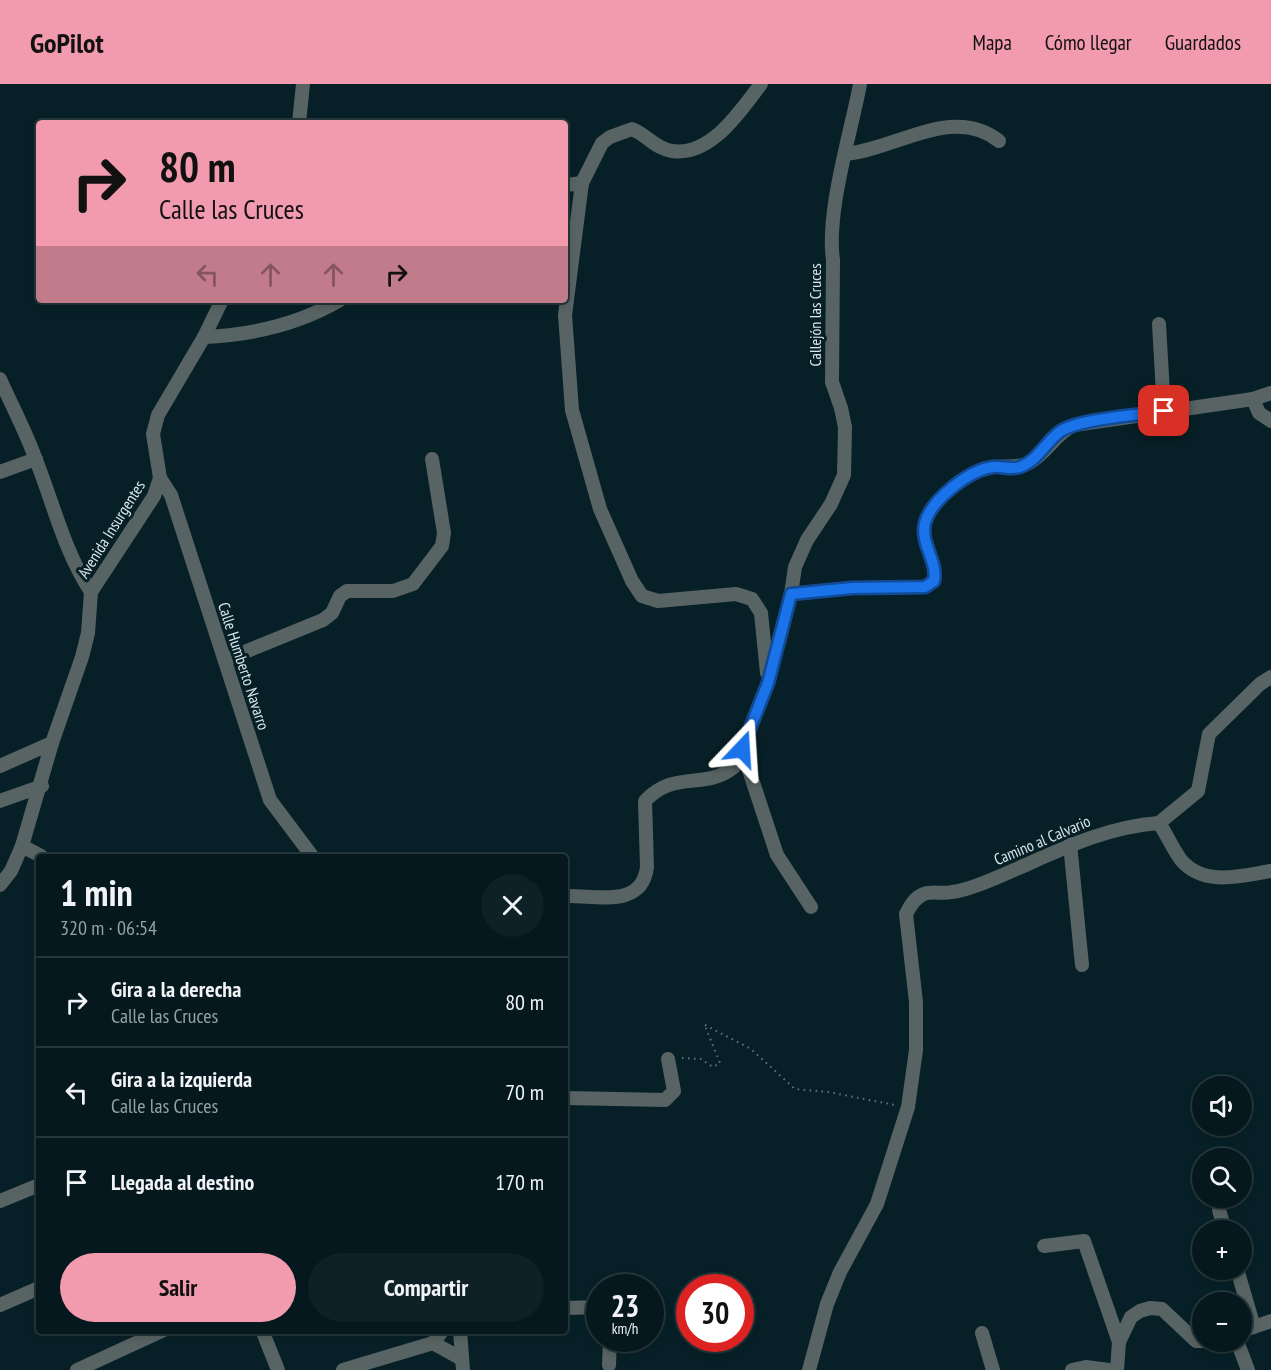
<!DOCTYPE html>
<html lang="es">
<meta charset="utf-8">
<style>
body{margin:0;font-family:"PT Sans Narrow",sans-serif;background:#0e2126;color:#f1f3f6;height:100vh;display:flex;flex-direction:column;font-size:22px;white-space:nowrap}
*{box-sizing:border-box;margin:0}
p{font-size:20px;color:#97a0a4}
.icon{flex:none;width:33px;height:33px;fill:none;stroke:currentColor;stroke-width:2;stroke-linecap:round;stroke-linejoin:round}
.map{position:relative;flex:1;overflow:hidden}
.drawer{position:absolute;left:36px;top:770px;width:532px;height:480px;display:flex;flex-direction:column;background:#05181d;border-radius:6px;box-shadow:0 3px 9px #0003,0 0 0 2px #26373b}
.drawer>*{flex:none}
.hud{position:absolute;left:36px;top:36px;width:532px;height:183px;border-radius:6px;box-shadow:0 3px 9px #0003,0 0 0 2px #26373b;background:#f29aae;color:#111;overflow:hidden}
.fabs{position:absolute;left:1192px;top:992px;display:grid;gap:12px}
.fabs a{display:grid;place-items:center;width:60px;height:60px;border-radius:50%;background:#05181d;box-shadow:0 3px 9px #0003,0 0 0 2px #26373b;font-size:30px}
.speed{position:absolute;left:586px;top:1190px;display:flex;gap:12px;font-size:30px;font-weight:700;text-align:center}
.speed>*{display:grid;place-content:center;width:78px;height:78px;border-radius:50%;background:#05181d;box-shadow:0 3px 9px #0003,0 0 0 2px #26373b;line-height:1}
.speed small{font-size:15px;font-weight:400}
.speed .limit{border:9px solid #d22;background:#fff;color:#111}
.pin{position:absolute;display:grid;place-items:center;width:51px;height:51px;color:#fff;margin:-26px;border-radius:12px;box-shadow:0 3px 9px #0006}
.me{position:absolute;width:66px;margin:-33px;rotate:20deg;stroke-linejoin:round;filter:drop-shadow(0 0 4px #0008)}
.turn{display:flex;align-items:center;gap:21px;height:126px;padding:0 24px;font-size:27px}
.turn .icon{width:78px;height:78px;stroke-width:2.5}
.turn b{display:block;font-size:42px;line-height:51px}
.lanes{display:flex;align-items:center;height:57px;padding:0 24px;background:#0003;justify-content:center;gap:30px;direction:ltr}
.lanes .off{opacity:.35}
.round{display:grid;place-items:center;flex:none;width:63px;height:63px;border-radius:32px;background:#0e2126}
.head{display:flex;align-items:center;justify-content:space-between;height:102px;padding:0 24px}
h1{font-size:36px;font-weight:800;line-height:45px}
.primary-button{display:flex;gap:12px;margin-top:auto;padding:12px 24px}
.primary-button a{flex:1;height:69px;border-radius:36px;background:#f29aae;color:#111;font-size:24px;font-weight:800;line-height:69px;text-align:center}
.primary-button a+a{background:#0e2126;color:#f1f3f6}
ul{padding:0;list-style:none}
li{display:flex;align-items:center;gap:18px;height:90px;padding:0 24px;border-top:2px solid #26373b}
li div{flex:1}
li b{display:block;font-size:22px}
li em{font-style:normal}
header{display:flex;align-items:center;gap:36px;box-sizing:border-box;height:84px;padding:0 30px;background:#f29aae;color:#111}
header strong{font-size:28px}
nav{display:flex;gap:33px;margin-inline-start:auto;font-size:21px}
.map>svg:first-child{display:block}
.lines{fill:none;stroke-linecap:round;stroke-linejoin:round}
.path{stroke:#63787e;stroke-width:2;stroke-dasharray:1.5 4.5;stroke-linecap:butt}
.minor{stroke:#586463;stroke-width:14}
.route-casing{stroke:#114b97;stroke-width:15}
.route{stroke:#1a73e8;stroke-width:10}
.labels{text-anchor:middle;stroke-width:6;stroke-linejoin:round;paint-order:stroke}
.street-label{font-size:16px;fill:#d8e6eb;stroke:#072027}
</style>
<header>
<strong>GoPilot</strong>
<nav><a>Mapa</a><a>Cómo llegar</a><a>Guardados</a></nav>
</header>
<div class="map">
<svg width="1271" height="1286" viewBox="0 0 1271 1286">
<rect width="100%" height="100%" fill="#072027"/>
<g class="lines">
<g class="path">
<path d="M705,941L751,965L795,1005L828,1008L895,1021"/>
<path d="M682,974L701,975L713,983L720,979L705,942"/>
</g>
<g class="minor">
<path d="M761,0C741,26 711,73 672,67C656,65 647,51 632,45L610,53L602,59L582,99L565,231L572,326L600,425L632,497L642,512L658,517L736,510L752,515L761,529L767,589"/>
<path d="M299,39L303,0"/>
<path d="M845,70C895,66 953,20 999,57"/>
<path d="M566,101L582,99"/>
<path d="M1159,240L1164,327"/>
<path d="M204,253C251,251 299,240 340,216"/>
<path d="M0,295C12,322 26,348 36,376C54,421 64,467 91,508"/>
<path d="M1253,315L1259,329L1271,337"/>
<path d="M0,388L36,375"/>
<path d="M160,394L171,411L270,716L312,772"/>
<path d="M791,510L852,504L925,503L934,497C938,477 920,460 925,439C931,416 969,386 993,383C1006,381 1016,385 1029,379C1047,369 1055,350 1074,341L1253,315L1271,309"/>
<path d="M225,576L323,536L332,529L340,512L347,507H393L413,500L442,462L444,449L432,375"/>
<path d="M742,665L777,771L811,823"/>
<path d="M0,682L52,659"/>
<path d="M0,717L42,702"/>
<path d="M1159,739L1198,707L1209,650L1260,600L1271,593"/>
<path d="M1070,760L1082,881"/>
<path d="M22,762L41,772"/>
<path d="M0,801L11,787L22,762L52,659L82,573L88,549L91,508L154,412L160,394L153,350L158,331L204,253L222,216"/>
<path d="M566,812C596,811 642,825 647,783L645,717C675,685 704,707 734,683L768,599L791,510L795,483L807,456L831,420L844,391L845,343L841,324L832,298L833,176C826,128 851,49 860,0"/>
<path d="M566,1014L665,1016L674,1007L668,975"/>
<path d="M0,1117L39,1101"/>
<path d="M1219,1126L1225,1146"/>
<path d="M1044,1162L1084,1157L1119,1258"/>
<path d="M1237,1185L1254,1243"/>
<path d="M0,1221L39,1204"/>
<path d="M566,1224L600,1223"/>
<path d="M262,1246L278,1286"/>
<path d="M460,1246L463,1286"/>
<path d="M1242,1247L1271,1237"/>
<path d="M982,1249L993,1286"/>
<path d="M1237,1257L1248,1286"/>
<path d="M433,1259L462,1275"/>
<path d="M609,1281L610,1254"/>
<path d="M77,1286L164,1246"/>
<path d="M343,1286L433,1259L443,1246"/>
<path d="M809,1286L827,1220L840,1188L877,1120L908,1023L916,966V918L906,830C910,822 915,813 924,810C932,807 943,810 952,808C960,807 970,804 978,801C1039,778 1092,744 1159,739C1167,751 1173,765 1181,776C1204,803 1241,792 1271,787"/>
<path d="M1072,1286L1086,1283L1109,1286"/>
<path d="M1117,1286L1119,1258L1131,1233L1140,1227L1150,1224L1162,1225L1196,1257H1210"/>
</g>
</g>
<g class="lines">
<defs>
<path id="route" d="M742,665L768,599L791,510L852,504L925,503L934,497C938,477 920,460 925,439C931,416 969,386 993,383C1002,382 1011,386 1020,383C1039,376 1045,358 1061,347C1079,335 1140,331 1164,327"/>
</defs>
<use href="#route" class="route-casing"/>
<use href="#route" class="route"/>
</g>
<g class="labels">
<g class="street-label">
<text transform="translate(815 231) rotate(-90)" y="6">Callejón las Cruces</text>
<text transform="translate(111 445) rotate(-58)" y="6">Avenida Insurgentes</text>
<text transform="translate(244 582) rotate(72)" y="6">Calle Humberto Navarro</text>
<text transform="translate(1042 756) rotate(-23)" y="6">Camino al Calvario</text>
</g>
</g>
</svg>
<div class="fabs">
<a><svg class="icon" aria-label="sound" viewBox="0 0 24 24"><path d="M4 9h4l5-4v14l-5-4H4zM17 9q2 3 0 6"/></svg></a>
<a><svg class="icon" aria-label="search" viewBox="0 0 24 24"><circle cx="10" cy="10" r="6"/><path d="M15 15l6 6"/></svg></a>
<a>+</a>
<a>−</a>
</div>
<div class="speed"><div>23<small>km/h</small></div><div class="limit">30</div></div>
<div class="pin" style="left:1164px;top:327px;background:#d93025"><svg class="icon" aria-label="arrive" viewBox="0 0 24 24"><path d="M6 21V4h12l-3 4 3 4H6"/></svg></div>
<svg class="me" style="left:742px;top:665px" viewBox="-20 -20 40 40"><path d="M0-17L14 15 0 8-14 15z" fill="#1a73e8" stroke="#fff" stroke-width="4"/></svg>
<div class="hud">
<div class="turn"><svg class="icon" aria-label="right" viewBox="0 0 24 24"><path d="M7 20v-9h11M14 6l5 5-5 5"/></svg><div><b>80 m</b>Calle las Cruces</div></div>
<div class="lanes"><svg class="icon off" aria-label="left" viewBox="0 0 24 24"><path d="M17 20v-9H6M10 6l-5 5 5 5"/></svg><svg class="icon off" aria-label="ahead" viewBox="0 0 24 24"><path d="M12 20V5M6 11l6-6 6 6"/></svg><svg class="icon off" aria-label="ahead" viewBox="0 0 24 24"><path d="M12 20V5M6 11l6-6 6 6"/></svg><svg class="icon" aria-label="right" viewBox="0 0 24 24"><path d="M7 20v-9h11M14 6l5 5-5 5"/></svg></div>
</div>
<section class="drawer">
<div class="head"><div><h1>1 min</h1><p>320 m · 06:54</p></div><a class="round"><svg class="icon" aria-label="close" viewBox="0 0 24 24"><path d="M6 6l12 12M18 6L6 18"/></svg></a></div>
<ul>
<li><svg class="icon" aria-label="right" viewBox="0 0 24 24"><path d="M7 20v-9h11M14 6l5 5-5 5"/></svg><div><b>Gira a la derecha</b><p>Calle las Cruces</p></div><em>80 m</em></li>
<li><svg class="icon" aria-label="left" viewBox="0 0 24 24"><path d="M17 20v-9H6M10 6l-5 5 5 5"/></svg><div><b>Gira a la izquierda</b><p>Calle las Cruces</p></div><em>70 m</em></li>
<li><svg class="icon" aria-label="arrive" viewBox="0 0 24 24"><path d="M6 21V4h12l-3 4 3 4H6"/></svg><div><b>Llegada al destino</b></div><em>170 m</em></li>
</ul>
<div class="primary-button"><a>Salir</a><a>Compartir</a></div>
</section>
</div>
